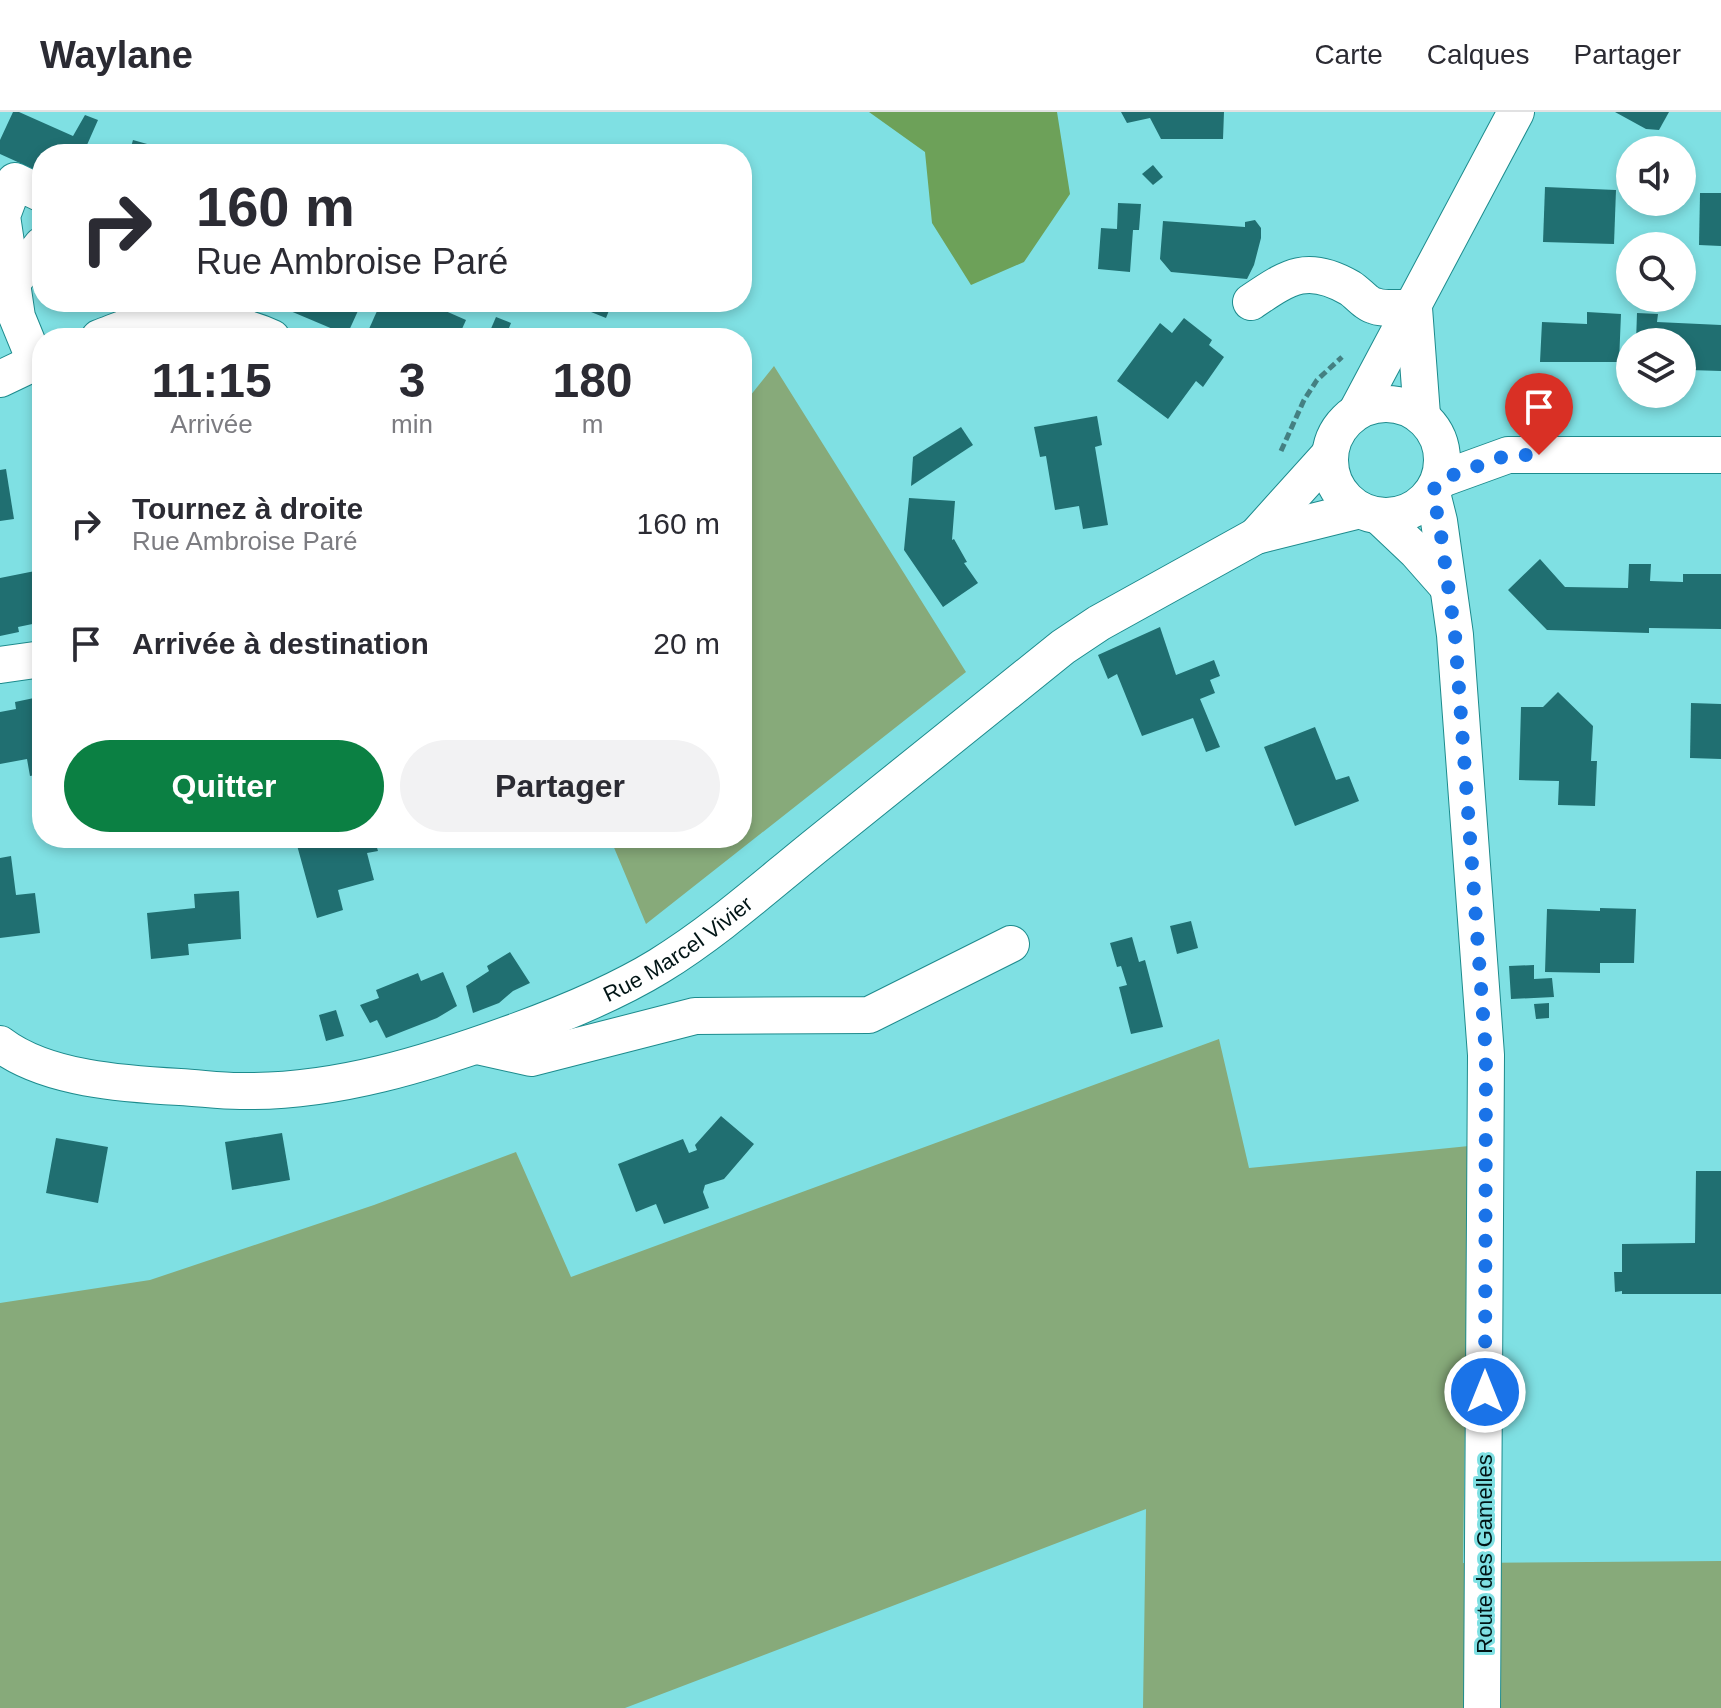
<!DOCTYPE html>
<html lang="fr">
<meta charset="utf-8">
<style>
body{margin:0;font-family:Helvetica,sans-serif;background:#f2f2f3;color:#2b2b33;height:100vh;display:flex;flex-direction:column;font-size:30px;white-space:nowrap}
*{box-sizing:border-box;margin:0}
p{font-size:26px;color:#7c7c81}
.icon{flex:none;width:44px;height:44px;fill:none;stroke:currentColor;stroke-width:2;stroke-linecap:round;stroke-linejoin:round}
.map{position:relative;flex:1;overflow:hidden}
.side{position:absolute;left:32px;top:216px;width:720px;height:520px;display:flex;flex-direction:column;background:#fff;border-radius:32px;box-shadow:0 4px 12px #0003}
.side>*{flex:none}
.hud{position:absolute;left:32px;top:32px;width:720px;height:168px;border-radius:32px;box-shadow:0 4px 12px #0003;background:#fff;color:#2b2b33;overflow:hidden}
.controls{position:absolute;left:1616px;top:24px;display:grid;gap:16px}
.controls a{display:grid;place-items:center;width:80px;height:80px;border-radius:50%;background:#fff;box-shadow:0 4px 12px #0003;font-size:40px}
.pin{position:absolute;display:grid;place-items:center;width:68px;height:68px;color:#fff;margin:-82px -34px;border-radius:50% 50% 50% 0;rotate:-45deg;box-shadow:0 0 8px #0007}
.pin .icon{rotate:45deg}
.me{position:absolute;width:88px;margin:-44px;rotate:0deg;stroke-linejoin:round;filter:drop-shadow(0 0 6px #0008)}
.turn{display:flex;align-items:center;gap:28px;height:168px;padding:0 32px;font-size:36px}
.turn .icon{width:104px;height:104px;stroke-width:2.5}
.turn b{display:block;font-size:56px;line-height:68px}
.eta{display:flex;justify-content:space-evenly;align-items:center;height:136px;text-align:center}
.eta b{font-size:48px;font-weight:800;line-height:56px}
.action{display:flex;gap:16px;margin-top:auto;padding:16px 32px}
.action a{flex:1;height:92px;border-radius:48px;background:#0b8043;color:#fff;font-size:32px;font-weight:800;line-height:92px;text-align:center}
.action a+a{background:#f2f2f3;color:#2b2b33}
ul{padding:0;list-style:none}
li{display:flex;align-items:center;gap:24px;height:120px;padding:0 32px}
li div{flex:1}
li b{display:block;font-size:30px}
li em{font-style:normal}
header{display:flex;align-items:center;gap:48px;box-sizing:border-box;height:112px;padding:0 40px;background:#fff;border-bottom:2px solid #e1e1e2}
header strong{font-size:38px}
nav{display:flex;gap:44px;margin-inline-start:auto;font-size:28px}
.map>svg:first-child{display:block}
.green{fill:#87aa7a}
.forest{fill:#6da159}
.building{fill:#206f71}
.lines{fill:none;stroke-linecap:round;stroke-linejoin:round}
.minor-casing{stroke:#1d8b8d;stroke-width:38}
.path{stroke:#448082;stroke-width:5;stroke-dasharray:8 4;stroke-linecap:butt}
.minor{stroke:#fff;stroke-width:36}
.route{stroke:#1a73e8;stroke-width:14;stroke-dasharray:0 25.2}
.labels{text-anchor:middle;stroke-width:6;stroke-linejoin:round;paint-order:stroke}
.street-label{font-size:22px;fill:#011415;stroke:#7fe0e3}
</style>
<header>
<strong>Waylane</strong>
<nav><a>Carte</a><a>Calques</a><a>Partager</a></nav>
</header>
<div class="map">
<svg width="1721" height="1596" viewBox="0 0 1721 1596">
<rect width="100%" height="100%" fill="#7fe0e3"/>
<g class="green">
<path d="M774,254L966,560L646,812L610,726H742V294Z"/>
<path d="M1219,927L1249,1056L1469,1034L1463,1451L1721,1449V1596H1143L1146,1397L625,1596H0V1191L150,1168L374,1093L516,1040L571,1165Z"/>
</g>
<path class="forest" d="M869,0H1057L1070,82L1024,150L971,173L932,111L925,40Z"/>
<g class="building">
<path d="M13,0H19L73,24L85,3L98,8L83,42H42V61L0,42V28Z"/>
<path d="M1121,0H1224L1223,27H1161L1150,6L1127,11Z"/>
<path d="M1615,0H1669L1659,18L1646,17Z"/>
<path d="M133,28L179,41V42H129Z"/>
<path d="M1153,53L1163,65L1153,73L1142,62Z"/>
<path d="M1545,75L1616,78L1614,132L1543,130Z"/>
<path d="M1700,81H1721V134L1699,133Z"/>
<path d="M1118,91L1141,92L1139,118H1133L1130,160L1098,157L1101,116L1117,117Z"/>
<path d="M1255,108L1261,116V126L1254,153L1247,167L1171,160L1160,147L1163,109L1245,115V110Z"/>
<path d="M269,190H362L347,223Z"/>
<path d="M381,190H425L466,208L458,226H389L369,217Z"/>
<path d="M595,190L610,196L606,206L591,200Z"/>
<path d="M1587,200L1621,202L1619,250H1540L1542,210L1587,212Z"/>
<path d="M1637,201L1658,202L1657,210L1721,213V259L1689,258L1688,267L1682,266V230H1636Z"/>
<path d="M496,205L511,211L505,226H487Z"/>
<path d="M1184,206L1212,228L1209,233L1224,245L1203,275L1196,269L1168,307L1117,269L1160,211L1172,221Z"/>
<path d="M1097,304L1102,333L1095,335L1108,413L1083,417L1079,394L1055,398L1046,344L1040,345L1034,315Z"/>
<path d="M961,315L973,333L911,374L913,345Z"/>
<path d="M6,357L14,407L0,409V358Z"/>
<path d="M909,386L955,389L952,428L954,427L967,450L964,451L978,471L943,495L904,438Z"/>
<path d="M1540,447L1565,475L1628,476L1629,452H1651L1650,469L1683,470V462H1721V517L1649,516V521L1547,518L1508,478Z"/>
<path d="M35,459L42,510L18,515L19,520L0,524V466Z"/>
<path d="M1160,515L1176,563L1214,548L1220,564L1210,568L1215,581L1200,587L1220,635L1206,640L1193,606L1142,624L1117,562L1108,567L1098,543Z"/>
<path d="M1558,580L1593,614L1591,649H1597L1595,694L1558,693L1559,669L1519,668L1521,595H1543Z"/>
<path d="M34,586L39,611L42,610V662L30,664L27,647L0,652V600L16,597L15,590Z"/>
<path d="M1691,591L1721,592V647L1690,646Z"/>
<path d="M1315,615L1336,668L1349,664L1359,689L1295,714L1264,635Z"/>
<path d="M295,726H374L378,739L367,741L374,768L338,778L343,798L317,806Z"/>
<path d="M11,744L16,783L35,781L40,821L0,826V746Z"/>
<path d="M239,779L241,827L188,832L189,843L151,847L147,801L195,796L194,782Z"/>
<path d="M1600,796L1636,797L1634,851H1600V861L1545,860L1547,797L1600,799Z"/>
<path d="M1191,809L1198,836L1177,842L1170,814Z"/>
<path d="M1132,825L1139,850L1145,848L1163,915L1131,922L1119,875L1127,873L1121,854L1117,855L1110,831Z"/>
<path d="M510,840L530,871L513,879L499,891L473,901L466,874L489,859L487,854Z"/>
<path d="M1534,853V867L1552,866L1554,885L1511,887L1509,854Z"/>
<path d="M443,860L457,894L437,906L386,926L377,908L370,911L360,893L379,886L376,878L418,861L421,869Z"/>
<path d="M1549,891V906L1536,907L1534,892Z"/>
<path d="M336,898L344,924L326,929L319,903Z"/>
<path d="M721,1004L754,1032L724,1067L705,1073L703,1080L709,1096L664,1112L656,1092L636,1100L618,1052L683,1027L689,1041L697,1038L695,1033Z"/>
<path d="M282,1021L290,1068L232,1078L225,1030Z"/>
<path d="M56,1026L108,1035L98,1091L46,1081Z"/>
<path d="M1696,1059H1721V1182H1622V1179L1615,1180L1614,1160H1622V1132L1695,1131Z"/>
</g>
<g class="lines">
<defs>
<g id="minor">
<path d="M11,172L42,133"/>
<path d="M1251,190C1288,165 1307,151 1350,176C1358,181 1366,192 1375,194C1386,198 1402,195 1414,196"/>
<path d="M1414,196L1422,303"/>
<path d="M99,226C113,221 127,214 141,211C179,202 236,209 272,226"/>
<path d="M35,249L17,205L2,104L15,69L42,82"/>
<path d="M0,267L42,247"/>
<circle cx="1386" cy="348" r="56"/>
<path d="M1358,297L1516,0"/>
<path d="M1439,368L1508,343H1721"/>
<path d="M1432,381L1439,409L1455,523L1486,943L1482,1596"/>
<path d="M1379,404L1417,440L1447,474"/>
<path d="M1256,424L1329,343"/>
<path d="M0,553L42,547"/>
<path id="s1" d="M0,932C46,967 124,972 180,975C200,976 220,979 240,979C335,981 429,951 517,919C566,901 615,881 659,854C716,819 767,773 818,732C900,666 981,601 1063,535L1099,511L1256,424L1360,398"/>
<path d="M477,934L531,946L695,904L869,903L1011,832"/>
</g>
</defs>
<use href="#minor" class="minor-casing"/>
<path class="path" d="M1281,339L1304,288L1317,268L1342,245"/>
<use href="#minor" class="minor"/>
</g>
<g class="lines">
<path class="route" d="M1485,1280L1486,943L1455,523L1439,409L1432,381L1439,368L1508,343H1539"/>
</g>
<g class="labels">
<g class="street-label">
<text dy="8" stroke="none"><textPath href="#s1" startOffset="714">Rue Marcel Vivier</textPath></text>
<text transform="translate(1484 1442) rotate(-90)" y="8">Route des Gamelles</text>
</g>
</g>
</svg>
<div class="controls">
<a><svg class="icon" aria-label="sound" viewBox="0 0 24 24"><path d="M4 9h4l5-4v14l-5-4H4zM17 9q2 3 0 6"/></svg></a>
<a><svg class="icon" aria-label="search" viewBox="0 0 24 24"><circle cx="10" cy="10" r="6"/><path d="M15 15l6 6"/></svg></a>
<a><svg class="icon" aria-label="layers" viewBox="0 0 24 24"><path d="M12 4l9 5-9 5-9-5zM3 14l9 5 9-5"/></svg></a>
</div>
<div class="pin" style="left:1539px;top:343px;background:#d93025"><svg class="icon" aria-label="arrive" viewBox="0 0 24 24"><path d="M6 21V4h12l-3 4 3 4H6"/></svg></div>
<svg class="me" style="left:1485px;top:1280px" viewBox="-20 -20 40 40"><circle r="17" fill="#1a73e8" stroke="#fff" stroke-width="3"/><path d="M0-11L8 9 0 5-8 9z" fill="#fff"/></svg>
<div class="hud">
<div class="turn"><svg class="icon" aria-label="right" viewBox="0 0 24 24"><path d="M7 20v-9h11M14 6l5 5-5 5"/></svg><div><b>160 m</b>Rue Ambroise Paré</div></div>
</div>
<section class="side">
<div class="eta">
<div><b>11:15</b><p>Arrivée</p></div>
<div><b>3</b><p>min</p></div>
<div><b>180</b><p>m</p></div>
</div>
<ul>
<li><svg class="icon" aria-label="right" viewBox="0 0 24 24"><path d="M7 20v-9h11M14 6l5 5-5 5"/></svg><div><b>Tournez à droite</b><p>Rue Ambroise Paré</p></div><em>160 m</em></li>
<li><svg class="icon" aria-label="arrive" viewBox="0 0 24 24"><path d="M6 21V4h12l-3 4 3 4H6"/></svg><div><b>Arrivée à destination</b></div><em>20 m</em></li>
</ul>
<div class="action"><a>Quitter</a><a>Partager</a></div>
</section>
</div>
